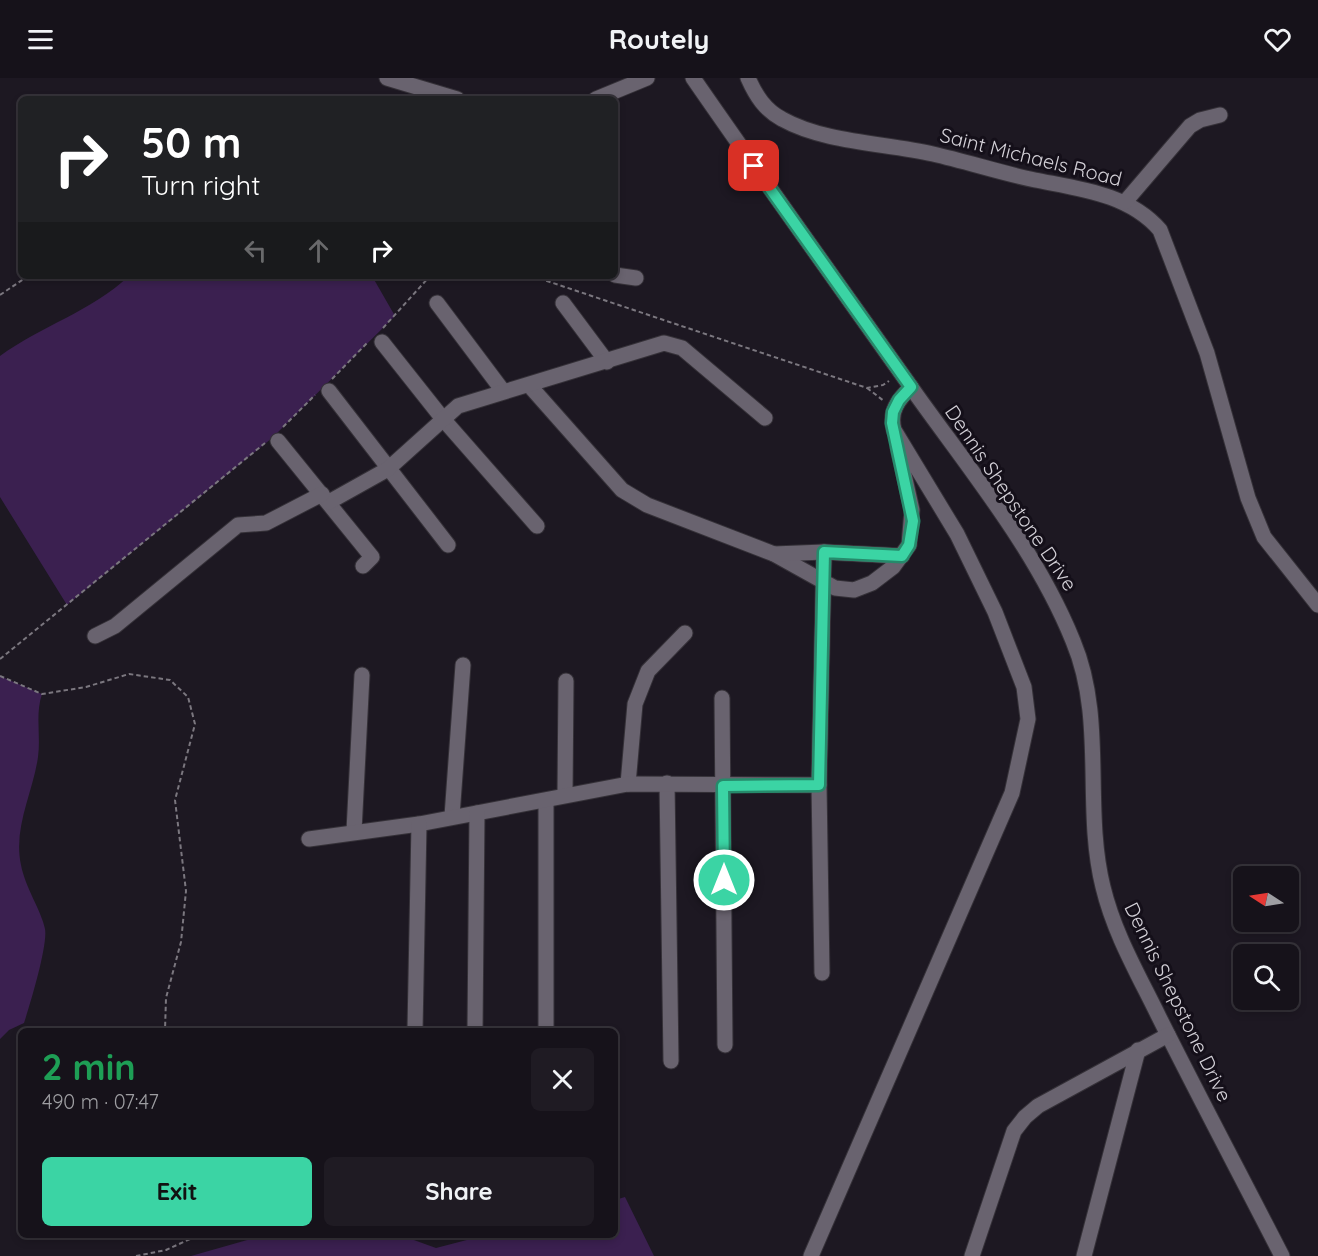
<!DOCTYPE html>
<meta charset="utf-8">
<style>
body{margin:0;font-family:Quicksand,sans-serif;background:#1f1b23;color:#f1f3f6;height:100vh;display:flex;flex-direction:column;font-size:22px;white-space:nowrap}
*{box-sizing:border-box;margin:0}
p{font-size:20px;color:#9e9ea2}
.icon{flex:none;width:33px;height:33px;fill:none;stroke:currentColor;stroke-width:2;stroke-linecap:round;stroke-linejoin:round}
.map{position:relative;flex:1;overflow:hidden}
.side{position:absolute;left:18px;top:950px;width:600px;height:210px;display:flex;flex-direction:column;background:#16121a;border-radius:9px;box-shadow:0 3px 9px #0003,0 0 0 2px #353239}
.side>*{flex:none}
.banner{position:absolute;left:18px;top:18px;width:600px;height:183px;border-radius:9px;box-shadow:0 3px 9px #0003,0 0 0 2px #353239;background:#202124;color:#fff;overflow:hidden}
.needle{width:39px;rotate:282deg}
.buttons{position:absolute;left:1233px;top:788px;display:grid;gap:12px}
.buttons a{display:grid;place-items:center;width:66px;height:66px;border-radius:9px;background:#16121a;box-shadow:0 3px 9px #0003,0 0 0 2px #353239;font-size:30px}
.pin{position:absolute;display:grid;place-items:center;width:51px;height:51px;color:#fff;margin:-26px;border-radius:12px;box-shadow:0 3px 9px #0006}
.me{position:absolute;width:66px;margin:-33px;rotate:0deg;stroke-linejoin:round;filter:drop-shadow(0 0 4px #0008)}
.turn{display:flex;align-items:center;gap:21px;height:126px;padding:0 24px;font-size:27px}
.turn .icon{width:78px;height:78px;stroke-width:2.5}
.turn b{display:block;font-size:42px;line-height:51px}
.lanes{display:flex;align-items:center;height:57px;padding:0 24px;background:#0003;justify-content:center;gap:30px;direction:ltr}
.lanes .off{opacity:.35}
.round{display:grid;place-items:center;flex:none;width:63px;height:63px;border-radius:9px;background:#1f1b23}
.summary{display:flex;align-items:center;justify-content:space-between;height:102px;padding:0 24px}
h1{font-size:36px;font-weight:800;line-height:45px;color:#1e9e55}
.primary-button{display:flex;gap:12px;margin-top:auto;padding:12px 24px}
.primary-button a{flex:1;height:69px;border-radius:9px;background:#3bd4a4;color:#111;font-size:24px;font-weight:800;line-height:69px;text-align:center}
.primary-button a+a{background:#1f1b23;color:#f1f3f6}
header{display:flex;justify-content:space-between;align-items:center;height:78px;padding:0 24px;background:#16121a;font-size:27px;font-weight:800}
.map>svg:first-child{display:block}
.green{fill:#3b2050}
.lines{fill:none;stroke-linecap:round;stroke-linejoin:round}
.minor-casing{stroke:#353138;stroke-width:17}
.path{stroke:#7b777f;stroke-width:2;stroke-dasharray:4.5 3;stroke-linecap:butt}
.minor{stroke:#69636f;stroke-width:15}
.route-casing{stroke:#268a6b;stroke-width:15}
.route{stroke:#3bd4a4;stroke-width:10}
.labels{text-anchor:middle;stroke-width:6;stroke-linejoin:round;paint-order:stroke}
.street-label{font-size:20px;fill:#d3d0d7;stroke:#140f19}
</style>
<header><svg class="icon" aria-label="menu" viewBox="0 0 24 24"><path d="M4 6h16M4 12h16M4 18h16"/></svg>Routely<svg class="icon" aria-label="heart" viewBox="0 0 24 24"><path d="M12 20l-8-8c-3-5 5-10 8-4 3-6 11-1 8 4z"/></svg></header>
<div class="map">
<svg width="1318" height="1178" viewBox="0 0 1318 1178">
<rect width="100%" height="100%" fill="#1d1822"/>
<g class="green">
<path d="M129,198H372L395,238L272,360L67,527L0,419V278C41,248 92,233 129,198Z"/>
<path d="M0,598L42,616C35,637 41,657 38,679C33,715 13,749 21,787C25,809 42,834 45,851C48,867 30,927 24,945L9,952L0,961Z"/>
<path d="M625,1119L654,1178H191L265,1157H400L436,1170L486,1157L615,1156V1122Z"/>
</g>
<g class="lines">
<defs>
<g id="minor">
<path d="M387,0L457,21"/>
<path d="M693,0C767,107 843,213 918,319C974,397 1037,474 1073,563C1106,641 1083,729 1103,809C1114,855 1138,896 1159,939C1199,1019 1241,1098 1282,1178"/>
<path d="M748,0C756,18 765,32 782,41C825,65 886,65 933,76C968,84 1001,95 1035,102C1080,111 1129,116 1160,152L1207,275L1248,420L1264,459L1318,527"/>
<path d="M596,21L647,0"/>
<path d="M1125,124L1190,48L1200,42L1220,37"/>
<path d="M615,197L636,200"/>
<path d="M437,225L503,313"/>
<path d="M563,225L607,284"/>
<path d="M382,264L443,341L537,448"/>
<path d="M529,307L622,412L647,427L774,476L835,510L854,512L872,505L893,489L909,467L912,432L898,370"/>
<path d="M329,313L448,467"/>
<path d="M278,363L372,479L363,488"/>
<path d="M329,424L388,391L458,328L664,265L682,270L765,340"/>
<path d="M774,476L824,474L902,478"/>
<path d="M95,558L115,548L238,447L266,445L322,416"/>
<path d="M722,620L725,967"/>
<path d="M667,705L671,983"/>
<path d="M628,706L635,626L648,593L685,555"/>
<path d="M565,716L566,603"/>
<path d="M546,723V952"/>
<path d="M452,738L463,587"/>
<path d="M354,753L362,597"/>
<path d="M309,761L419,746L628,706L819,707"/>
<path d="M822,895L819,707L824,474"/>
<path d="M415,952L419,746"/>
<path d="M475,952L477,735"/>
<path d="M811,1178L1012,715L1028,641L1024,609L995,534L957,456L894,352C889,333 898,322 911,309"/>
<path d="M972,1178L1014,1053L1025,1039L1038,1028L1168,957"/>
<path d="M1084,1178L1138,972"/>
</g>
</defs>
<use href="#minor" class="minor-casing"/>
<g class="path">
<path d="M532,198L867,310L883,307L889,303"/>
<path d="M0,217L28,198"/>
<path d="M383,250L430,198"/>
<path d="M332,301L368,264"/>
<path d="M867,310L884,323"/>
<path d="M283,349L315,317"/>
<path d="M0,581L265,365"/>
<path d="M0,598L42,616L86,609L129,596L170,602L188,619L195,646L175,722L186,813L181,864L166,920L165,952"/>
<path d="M136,1178L166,1172L201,1156"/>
</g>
<use href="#minor" class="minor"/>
</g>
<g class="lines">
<defs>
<path id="route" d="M724,802L723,708L819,707L824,474L902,478L909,467L913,443L892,345L893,334L899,322L911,309L754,88"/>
</defs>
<use href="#route" class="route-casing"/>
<use href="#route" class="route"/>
</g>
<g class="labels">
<g class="street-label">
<text transform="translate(1031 79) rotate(14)" y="7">Saint Michaels Road</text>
<text transform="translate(1011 420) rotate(56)" y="7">Dennis Shepstone Drive</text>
<text transform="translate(1178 924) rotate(64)" y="7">Dennis Shepstone Drive</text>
</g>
</g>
</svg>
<div class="buttons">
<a><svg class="needle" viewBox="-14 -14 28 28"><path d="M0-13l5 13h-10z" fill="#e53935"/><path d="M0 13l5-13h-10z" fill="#9e9ea2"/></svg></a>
<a><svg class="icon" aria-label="search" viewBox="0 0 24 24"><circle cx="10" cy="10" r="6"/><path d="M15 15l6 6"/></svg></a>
</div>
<div class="pin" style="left:754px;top:88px;background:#d93025"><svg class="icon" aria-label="arrive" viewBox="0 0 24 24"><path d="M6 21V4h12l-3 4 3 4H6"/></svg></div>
<svg class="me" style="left:724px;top:802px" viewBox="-20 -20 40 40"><circle r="17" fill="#3bd4a4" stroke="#fff" stroke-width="3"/><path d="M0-11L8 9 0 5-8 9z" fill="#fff"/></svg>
<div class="banner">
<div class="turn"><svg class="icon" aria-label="right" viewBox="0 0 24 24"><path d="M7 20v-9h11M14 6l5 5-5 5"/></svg><div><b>50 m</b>Turn right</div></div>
<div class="lanes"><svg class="icon off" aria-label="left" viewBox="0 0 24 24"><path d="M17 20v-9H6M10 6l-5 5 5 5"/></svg><svg class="icon off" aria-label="ahead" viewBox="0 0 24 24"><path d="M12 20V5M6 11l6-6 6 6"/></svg><svg class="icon" aria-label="right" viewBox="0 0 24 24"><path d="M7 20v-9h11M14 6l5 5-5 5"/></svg></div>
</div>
<section class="side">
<div class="summary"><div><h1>2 min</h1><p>490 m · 07:47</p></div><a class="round"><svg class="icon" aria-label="close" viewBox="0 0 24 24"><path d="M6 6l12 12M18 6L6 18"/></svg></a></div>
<div class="primary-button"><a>Exit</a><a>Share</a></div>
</section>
</div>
